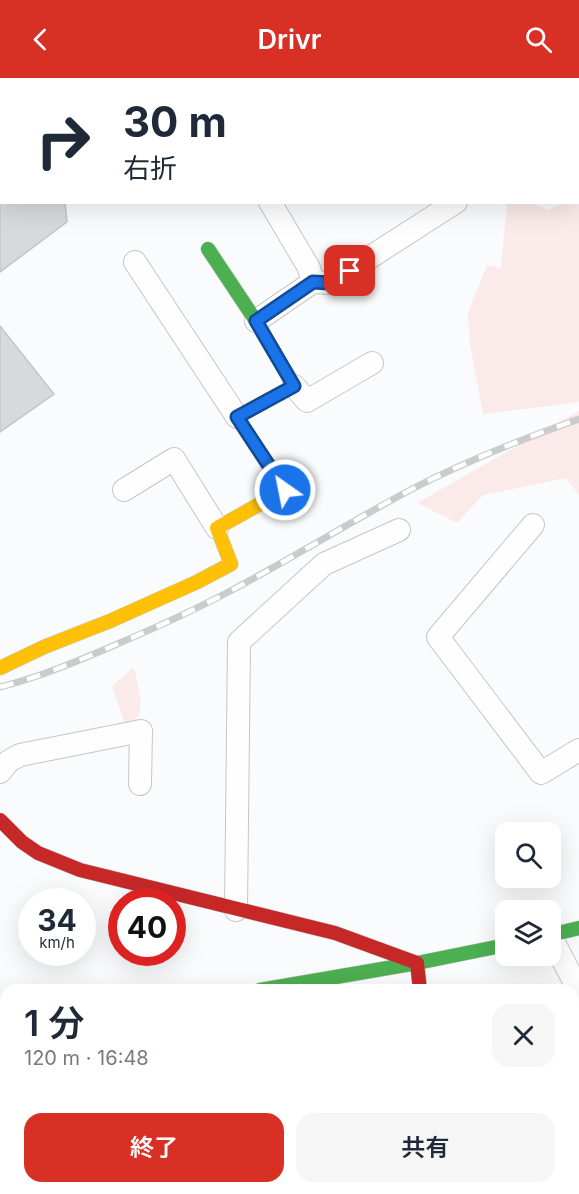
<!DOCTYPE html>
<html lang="ja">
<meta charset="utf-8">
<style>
body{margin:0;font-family:Inter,"Noto Sans JP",sans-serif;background:#f6f6f7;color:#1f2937;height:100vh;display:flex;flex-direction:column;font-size:22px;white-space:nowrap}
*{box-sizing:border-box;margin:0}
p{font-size:20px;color:#747a83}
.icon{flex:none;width:33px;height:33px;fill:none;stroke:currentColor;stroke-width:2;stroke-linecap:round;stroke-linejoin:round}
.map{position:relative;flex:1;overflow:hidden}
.drawer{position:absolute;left:0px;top:906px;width:579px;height:210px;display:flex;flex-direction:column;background:#fff;border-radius:18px 18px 0 0;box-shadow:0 6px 24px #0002}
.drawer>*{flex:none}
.banner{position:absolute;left:0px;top:0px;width:579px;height:126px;box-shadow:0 6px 24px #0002;background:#fff;color:#1f2937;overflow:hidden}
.tools{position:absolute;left:495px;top:744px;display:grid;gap:12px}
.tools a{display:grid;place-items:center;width:66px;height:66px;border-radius:12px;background:#fff;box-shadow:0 6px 24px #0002;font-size:30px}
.speed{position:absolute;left:18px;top:810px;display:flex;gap:12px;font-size:30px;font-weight:700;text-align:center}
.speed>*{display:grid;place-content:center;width:78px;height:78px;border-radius:50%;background:#fff;box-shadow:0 6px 24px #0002;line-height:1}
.speed small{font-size:15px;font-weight:400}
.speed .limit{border:9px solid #d22;background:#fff;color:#111}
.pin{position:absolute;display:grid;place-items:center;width:51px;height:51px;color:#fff;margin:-26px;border-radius:12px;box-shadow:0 3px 9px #0006}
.me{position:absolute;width:66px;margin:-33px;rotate:327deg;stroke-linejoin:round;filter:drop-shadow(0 0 4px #0008)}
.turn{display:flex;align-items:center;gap:21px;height:126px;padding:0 24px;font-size:27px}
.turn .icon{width:78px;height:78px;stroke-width:2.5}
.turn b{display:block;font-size:42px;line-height:51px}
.round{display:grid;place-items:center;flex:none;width:63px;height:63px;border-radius:18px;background:#f6f6f7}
.overview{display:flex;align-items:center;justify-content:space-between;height:102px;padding:0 24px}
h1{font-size:36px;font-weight:600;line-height:45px}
.primary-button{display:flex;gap:12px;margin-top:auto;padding:12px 24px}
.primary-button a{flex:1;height:69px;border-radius:18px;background:#d93025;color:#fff;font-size:24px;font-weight:600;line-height:69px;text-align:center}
.primary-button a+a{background:#f6f6f7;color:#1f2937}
header{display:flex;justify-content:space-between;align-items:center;height:78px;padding:0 24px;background:#d93025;color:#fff;font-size:27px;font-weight:600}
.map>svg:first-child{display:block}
.green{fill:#faeaea}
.building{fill:#d8d9db;stroke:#c4c5c7;stroke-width:1.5}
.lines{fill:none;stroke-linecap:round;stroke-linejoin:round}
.street-casing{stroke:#c5c6c8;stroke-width:24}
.fast-casing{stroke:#c5c6c8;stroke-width:15}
.slow-casing{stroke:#c5c6c8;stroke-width:15}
.jam-casing{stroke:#c5c6c8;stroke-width:15}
.street{stroke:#fefeff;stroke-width:22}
.fast{stroke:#4caf50;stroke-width:14}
.slow{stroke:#ffc107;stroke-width:14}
.jam{stroke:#c62828;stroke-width:14}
.rail-casing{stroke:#cacbcb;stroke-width:7}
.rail{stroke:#fff;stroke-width:4.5;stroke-dasharray:14;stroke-linecap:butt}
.route-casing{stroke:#114b97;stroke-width:15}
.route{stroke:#1a73e8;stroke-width:10}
</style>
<header><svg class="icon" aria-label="back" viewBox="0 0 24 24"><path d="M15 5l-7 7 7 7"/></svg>Drivr<svg class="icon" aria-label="search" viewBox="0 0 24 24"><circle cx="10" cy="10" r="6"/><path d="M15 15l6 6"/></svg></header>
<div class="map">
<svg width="579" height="1116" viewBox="0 0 579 1116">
<rect width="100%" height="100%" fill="#f9fbfd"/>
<g class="green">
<path d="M579,116V324L483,336L470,266L468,235L487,187L501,190L507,125H533L549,132L563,125L578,124V117Z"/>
<path d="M579,333V417L566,400L483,417L457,445L417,425Z"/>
<path d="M134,589L141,624L139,638L126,649L112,608Z"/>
</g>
<g class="building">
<path d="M0,124H65L67,144L0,194Z"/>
<path d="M0,248L54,316L0,354Z"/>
</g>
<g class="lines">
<defs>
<g id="street">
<path d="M246,0V2"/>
<path d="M270,124L309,190L313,204"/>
<path d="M135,184L237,339"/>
<path d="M256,243L313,204L330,205L456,124"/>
<path d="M294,308L307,323L372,285"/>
<path d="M124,412L174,381L217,450"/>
<path d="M533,447L438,559L541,695L579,672"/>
<path d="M0,694L9,683L20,677L141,653L140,706"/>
<path d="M236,832L239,564L324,486L399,452"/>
<path d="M550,857L579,913"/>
<path d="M0,986L6,993"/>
<path d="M76,1116L77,1110"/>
<path d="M388,1116L389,1110"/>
</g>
<g id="fast">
<path d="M208,171L256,243L294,308L237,339L255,367"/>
<path d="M550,857L579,850"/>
<path d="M260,912L417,885L506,867"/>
<path d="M0,971L6,969"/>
</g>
<path id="slow" d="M0,590L44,569L110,543L197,504L231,486L217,450L285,412L255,367"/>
<path id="jam" d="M0,742L22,764L38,775L80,792L335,855L417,885L420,912"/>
</defs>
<use href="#street" class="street-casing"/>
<use href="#fast" class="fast-casing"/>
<use href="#slow" class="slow-casing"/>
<use href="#jam" class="jam-casing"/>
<use href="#street" class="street"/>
<use href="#fast" class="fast"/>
<use href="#slow" class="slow"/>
<use href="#jam" class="jam"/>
<defs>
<path id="rail" d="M0,609C40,599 78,583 115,567C155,550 195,532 234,511C294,479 352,443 412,411C466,383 522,361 579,341"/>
</defs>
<use href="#rail" class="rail-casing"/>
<use href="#rail" class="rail"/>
</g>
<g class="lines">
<defs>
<path id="route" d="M285,412L237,339L294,308L256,243L313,204L330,205L350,193"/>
</defs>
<use href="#route" class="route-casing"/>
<use href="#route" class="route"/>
</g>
</svg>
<div class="tools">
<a><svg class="icon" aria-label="search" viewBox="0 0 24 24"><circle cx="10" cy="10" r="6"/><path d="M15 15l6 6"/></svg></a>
<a><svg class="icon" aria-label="layers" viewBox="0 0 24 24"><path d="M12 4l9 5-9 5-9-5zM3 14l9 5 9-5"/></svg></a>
</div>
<div class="speed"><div>34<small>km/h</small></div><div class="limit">40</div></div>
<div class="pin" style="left:350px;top:193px;background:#d93025"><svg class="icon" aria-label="arrive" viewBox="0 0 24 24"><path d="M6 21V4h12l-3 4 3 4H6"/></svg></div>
<svg class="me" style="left:285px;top:412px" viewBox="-20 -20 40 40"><circle r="17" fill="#1a73e8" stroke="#fff" stroke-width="3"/><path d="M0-11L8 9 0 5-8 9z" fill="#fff"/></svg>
<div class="banner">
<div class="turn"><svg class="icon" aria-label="right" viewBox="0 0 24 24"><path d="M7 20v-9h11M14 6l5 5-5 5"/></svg><div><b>30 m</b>右折</div></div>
</div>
<section class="drawer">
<div class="overview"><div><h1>1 分</h1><p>120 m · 16:48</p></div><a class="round"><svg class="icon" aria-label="close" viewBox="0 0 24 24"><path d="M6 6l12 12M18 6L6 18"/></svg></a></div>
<div class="primary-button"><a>終了</a><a>共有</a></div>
</section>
</div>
